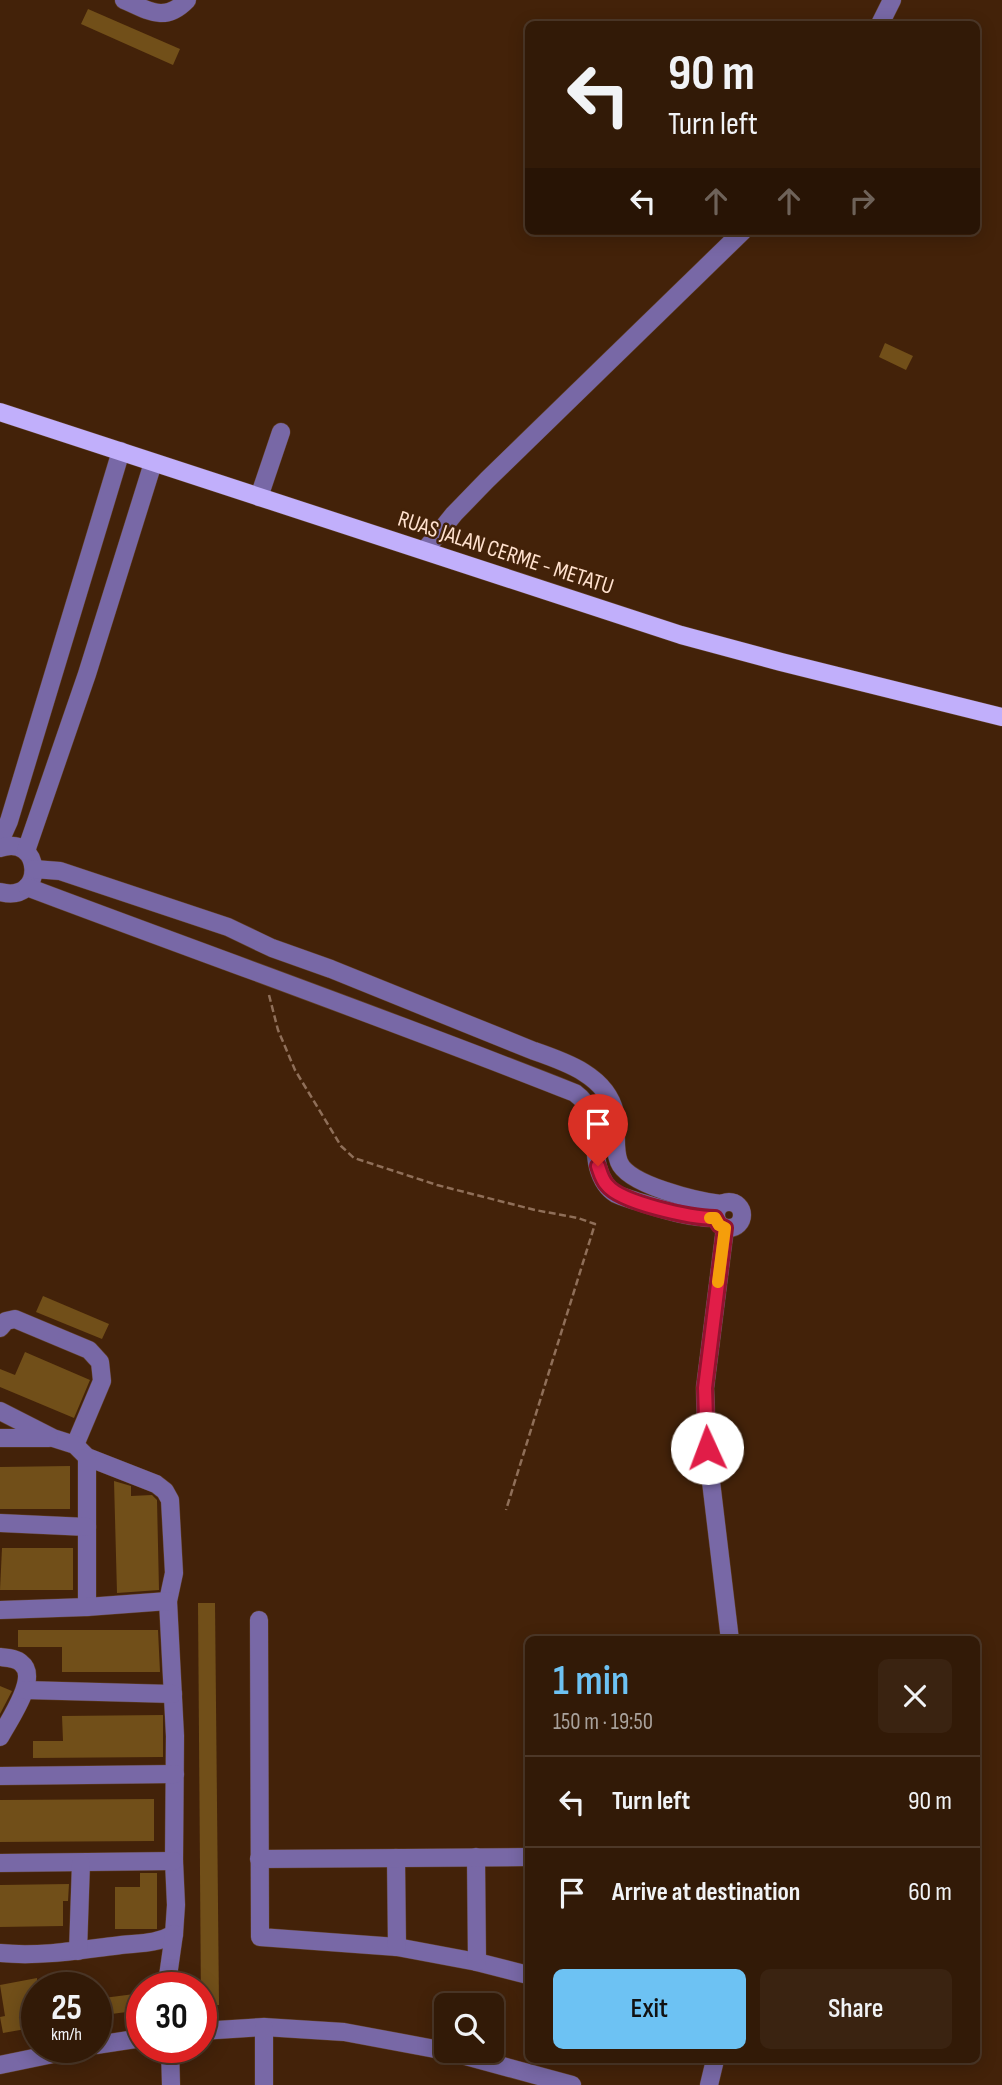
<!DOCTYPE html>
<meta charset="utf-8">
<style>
body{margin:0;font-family:"Sofia Sans Condensed",sans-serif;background:#3a2311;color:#f1f3f6;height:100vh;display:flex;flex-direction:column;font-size:26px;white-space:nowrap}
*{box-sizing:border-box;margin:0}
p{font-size:23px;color:#a8a19b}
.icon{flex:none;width:38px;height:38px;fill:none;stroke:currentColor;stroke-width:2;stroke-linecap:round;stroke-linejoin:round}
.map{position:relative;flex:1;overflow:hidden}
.panel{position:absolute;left:525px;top:1636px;width:455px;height:427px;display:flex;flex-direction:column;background:#321a07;border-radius:10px;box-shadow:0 4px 18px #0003,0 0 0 2px #4d3828}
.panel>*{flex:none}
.top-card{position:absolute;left:525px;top:21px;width:455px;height:214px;border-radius:10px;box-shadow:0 4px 18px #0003,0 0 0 2px #4d3828;background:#321a07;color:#f1f3f6;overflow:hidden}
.fabs{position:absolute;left:434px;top:1993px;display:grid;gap:14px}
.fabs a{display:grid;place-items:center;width:70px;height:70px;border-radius:10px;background:#321a07;box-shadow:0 4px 18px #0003,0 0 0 2px #4d3828;font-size:35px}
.speed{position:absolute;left:21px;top:1972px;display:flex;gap:14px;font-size:35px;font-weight:700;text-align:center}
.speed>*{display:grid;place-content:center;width:91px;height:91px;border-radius:50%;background:#321a07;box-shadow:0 4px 18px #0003,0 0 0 2px #4d3828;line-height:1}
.speed small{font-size:18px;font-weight:400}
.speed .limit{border:10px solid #d22;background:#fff;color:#111}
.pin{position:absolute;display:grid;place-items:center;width:60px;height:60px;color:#fff;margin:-72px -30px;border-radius:50% 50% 50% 0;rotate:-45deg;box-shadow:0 0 7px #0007}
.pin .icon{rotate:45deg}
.me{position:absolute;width:77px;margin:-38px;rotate:358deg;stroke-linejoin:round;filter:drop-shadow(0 0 5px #0008)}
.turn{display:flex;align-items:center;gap:24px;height:147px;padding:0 28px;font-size:32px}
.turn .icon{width:91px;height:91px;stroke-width:2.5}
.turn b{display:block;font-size:49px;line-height:60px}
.lanes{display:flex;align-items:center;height:66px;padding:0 28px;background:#0003;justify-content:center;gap:35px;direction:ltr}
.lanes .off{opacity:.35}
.round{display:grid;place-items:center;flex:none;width:74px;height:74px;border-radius:10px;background:#3a2311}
.headline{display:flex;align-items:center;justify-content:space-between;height:119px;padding:0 28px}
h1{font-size:42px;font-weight:600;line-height:52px;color:#6dc2f3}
.cta{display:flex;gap:14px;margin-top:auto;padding:14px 28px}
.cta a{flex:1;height:80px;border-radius:10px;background:#6dc2f3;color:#111;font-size:28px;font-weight:600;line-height:80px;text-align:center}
.cta a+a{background:#3a2311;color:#f1f3f6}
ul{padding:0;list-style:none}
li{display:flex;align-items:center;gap:21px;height:91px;padding:0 28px;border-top:2px solid #4d3828}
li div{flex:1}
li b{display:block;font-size:26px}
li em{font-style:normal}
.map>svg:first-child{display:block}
.building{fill:#714f19}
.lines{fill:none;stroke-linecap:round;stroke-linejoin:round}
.minor-casing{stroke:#614129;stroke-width:19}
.major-casing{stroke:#614129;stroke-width:19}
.path{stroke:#8f6f59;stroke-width:2.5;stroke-dasharray:7 3.5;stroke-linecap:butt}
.minor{stroke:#7868a6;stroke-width:18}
.major{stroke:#c1affb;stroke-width:18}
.route-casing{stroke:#92132f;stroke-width:18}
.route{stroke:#e11d48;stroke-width:12}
.slow{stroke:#f59e0b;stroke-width:12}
.labels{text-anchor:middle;stroke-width:5;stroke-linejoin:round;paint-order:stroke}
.street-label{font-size:23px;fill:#ffe1ce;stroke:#432209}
</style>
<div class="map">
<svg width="1002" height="2085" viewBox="0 0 1002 2085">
<rect width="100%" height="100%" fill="#432209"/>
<g class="building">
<path d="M88,9L180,49L173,65L81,24Z"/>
<path d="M885,343L913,356L906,370L879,357Z"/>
<path d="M43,1296L109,1324L102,1339L36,1312Z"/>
<path d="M25,1352L90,1380L74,1418L0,1387V1369L15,1375Z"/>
<path d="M70,1466V1509H0V1467Z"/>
<path d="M114,1481L131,1486V1496L152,1495L157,1500L159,1590L117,1593Z"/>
<path d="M2,1548H73V1590H0Z"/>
<path d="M198,1603H215L219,2005H201Z"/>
<path d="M18,1630H158L160,1672H62V1647H18Z"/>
<path d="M0,1686L12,1691L0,1714Z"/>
<path d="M163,1715V1757L33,1758V1741H63L62,1716Z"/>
<path d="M154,1799V1841L0,1842V1800Z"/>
<path d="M140,1873H157V1929H115V1887H140Z"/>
<path d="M69,1884L68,1901H63V1926L0,1927V1885Z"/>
<path d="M37,1978V2027L3,2033L0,2017L5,2016L0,1985Z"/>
<path d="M142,1993V2010L96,2016V1999Z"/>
</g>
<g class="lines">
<defs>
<g id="minor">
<path d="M124,0C149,11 165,23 187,0"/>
<path d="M880,24L892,0"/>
<path d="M259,497L281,432"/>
<path d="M425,550L454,514L487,480L743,231"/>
<path d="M0,841L9,821L121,451"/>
<path d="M0,848C42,833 47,904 0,892"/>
<path d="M26,851L87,674L153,463"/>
<path d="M34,869L60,871L228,927L272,948L331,969L534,1051C566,1062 607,1076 615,1113C618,1129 613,1147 619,1162C628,1185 697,1201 721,1204"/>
<path d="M27,887C210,956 394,1021 575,1093C602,1113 591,1139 598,1167C601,1178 606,1188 616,1194C622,1197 630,1199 636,1201C662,1209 688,1218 715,1218"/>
<circle cx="729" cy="1215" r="13"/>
<path d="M725,1228L705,1388L707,1448L730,1640"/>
<path d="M0,1328L6,1321L15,1319L89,1350L100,1362L102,1381L75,1445"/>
<path d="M0,1411L53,1438L75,1445L87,1457L156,1484L165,1491L170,1500L174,1573L168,1601L175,1736L174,1861L176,1905L174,1934C157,1944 139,1943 121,1945C81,1950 40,1957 0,1953"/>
<path d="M0,1438H49"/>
<path d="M87,1457V1607"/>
<path d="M0,1523L87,1527"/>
<path d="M0,1610L87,1607L168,1601"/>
<path d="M259,1620L260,1937L397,1947L477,1962L528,1975"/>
<path d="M0,1657C7,1658 16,1658 21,1663C40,1677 9,1720 0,1737"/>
<path d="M25,1690L173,1694"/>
<path d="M0,1776L175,1774"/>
<path d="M476,1857L477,1962"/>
<path d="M396,1858L397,1947"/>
<path d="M259,1859L528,1857"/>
<path d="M0,1863L174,1861"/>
<path d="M78,1951L81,1863"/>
<path d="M168,1976L174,1934"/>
<path d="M201,2031L264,2027L344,2032L451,2052L572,2085"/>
<path d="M96,2045L142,2038"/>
<path d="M170,2048L171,2085"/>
<path d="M0,2065L82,2048"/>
<path d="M264,2085V2027"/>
<path d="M709,2085L715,2060"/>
</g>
<path id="major" d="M0,412L681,635L781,662L1002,717"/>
</defs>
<use href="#minor" class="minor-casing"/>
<use href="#major" class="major-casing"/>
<path class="path" d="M269,995L278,1030L295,1070L341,1146L354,1158L437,1185L535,1210L578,1218L595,1224L506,1510"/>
<use href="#minor" class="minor"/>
<use href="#major" class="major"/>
</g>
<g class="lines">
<defs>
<path id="route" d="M598,1166C600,1172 602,1180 607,1185C621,1203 692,1218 715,1218L719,1225L725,1228L705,1388L707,1448"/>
</defs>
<use href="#route" class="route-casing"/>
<use href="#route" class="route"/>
<path class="slow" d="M710,1218H715L719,1225L725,1228L718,1282"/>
</g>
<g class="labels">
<g class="street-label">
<text transform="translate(506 552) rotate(18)" y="8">RUAS JALAN CERME - METATU</text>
</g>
</g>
</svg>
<div class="fabs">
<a><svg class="icon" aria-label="search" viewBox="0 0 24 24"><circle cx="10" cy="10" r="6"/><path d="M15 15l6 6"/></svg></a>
</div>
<div class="speed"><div>25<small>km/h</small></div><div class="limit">30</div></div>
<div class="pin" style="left:598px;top:1166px;background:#d93025"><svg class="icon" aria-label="arrive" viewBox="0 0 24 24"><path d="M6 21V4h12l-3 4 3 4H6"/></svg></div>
<svg class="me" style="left:707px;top:1448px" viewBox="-20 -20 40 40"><circle r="19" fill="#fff"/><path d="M0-13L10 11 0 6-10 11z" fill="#e11d48"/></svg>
<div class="top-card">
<div class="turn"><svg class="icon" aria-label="left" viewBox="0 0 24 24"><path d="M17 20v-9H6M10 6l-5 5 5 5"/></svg><div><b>90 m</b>Turn left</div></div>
<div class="lanes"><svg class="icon" aria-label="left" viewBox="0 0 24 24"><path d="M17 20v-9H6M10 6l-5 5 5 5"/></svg><svg class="icon off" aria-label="ahead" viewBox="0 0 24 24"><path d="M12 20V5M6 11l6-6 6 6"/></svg><svg class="icon off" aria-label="ahead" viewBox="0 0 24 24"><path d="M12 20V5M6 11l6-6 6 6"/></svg><svg class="icon off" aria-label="right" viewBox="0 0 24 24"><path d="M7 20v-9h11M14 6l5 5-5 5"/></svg></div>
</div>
<section class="panel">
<div class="headline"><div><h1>1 min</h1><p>150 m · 19:50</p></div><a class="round"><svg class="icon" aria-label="close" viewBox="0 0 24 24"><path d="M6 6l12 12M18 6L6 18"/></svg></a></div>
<ul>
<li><svg class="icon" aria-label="left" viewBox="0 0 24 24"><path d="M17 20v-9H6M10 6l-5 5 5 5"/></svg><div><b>Turn left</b></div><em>90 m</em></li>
<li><svg class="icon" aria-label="arrive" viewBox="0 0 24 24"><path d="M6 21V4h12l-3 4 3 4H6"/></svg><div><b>Arrive at destination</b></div><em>60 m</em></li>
</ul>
<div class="cta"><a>Exit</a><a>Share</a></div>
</section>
</div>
